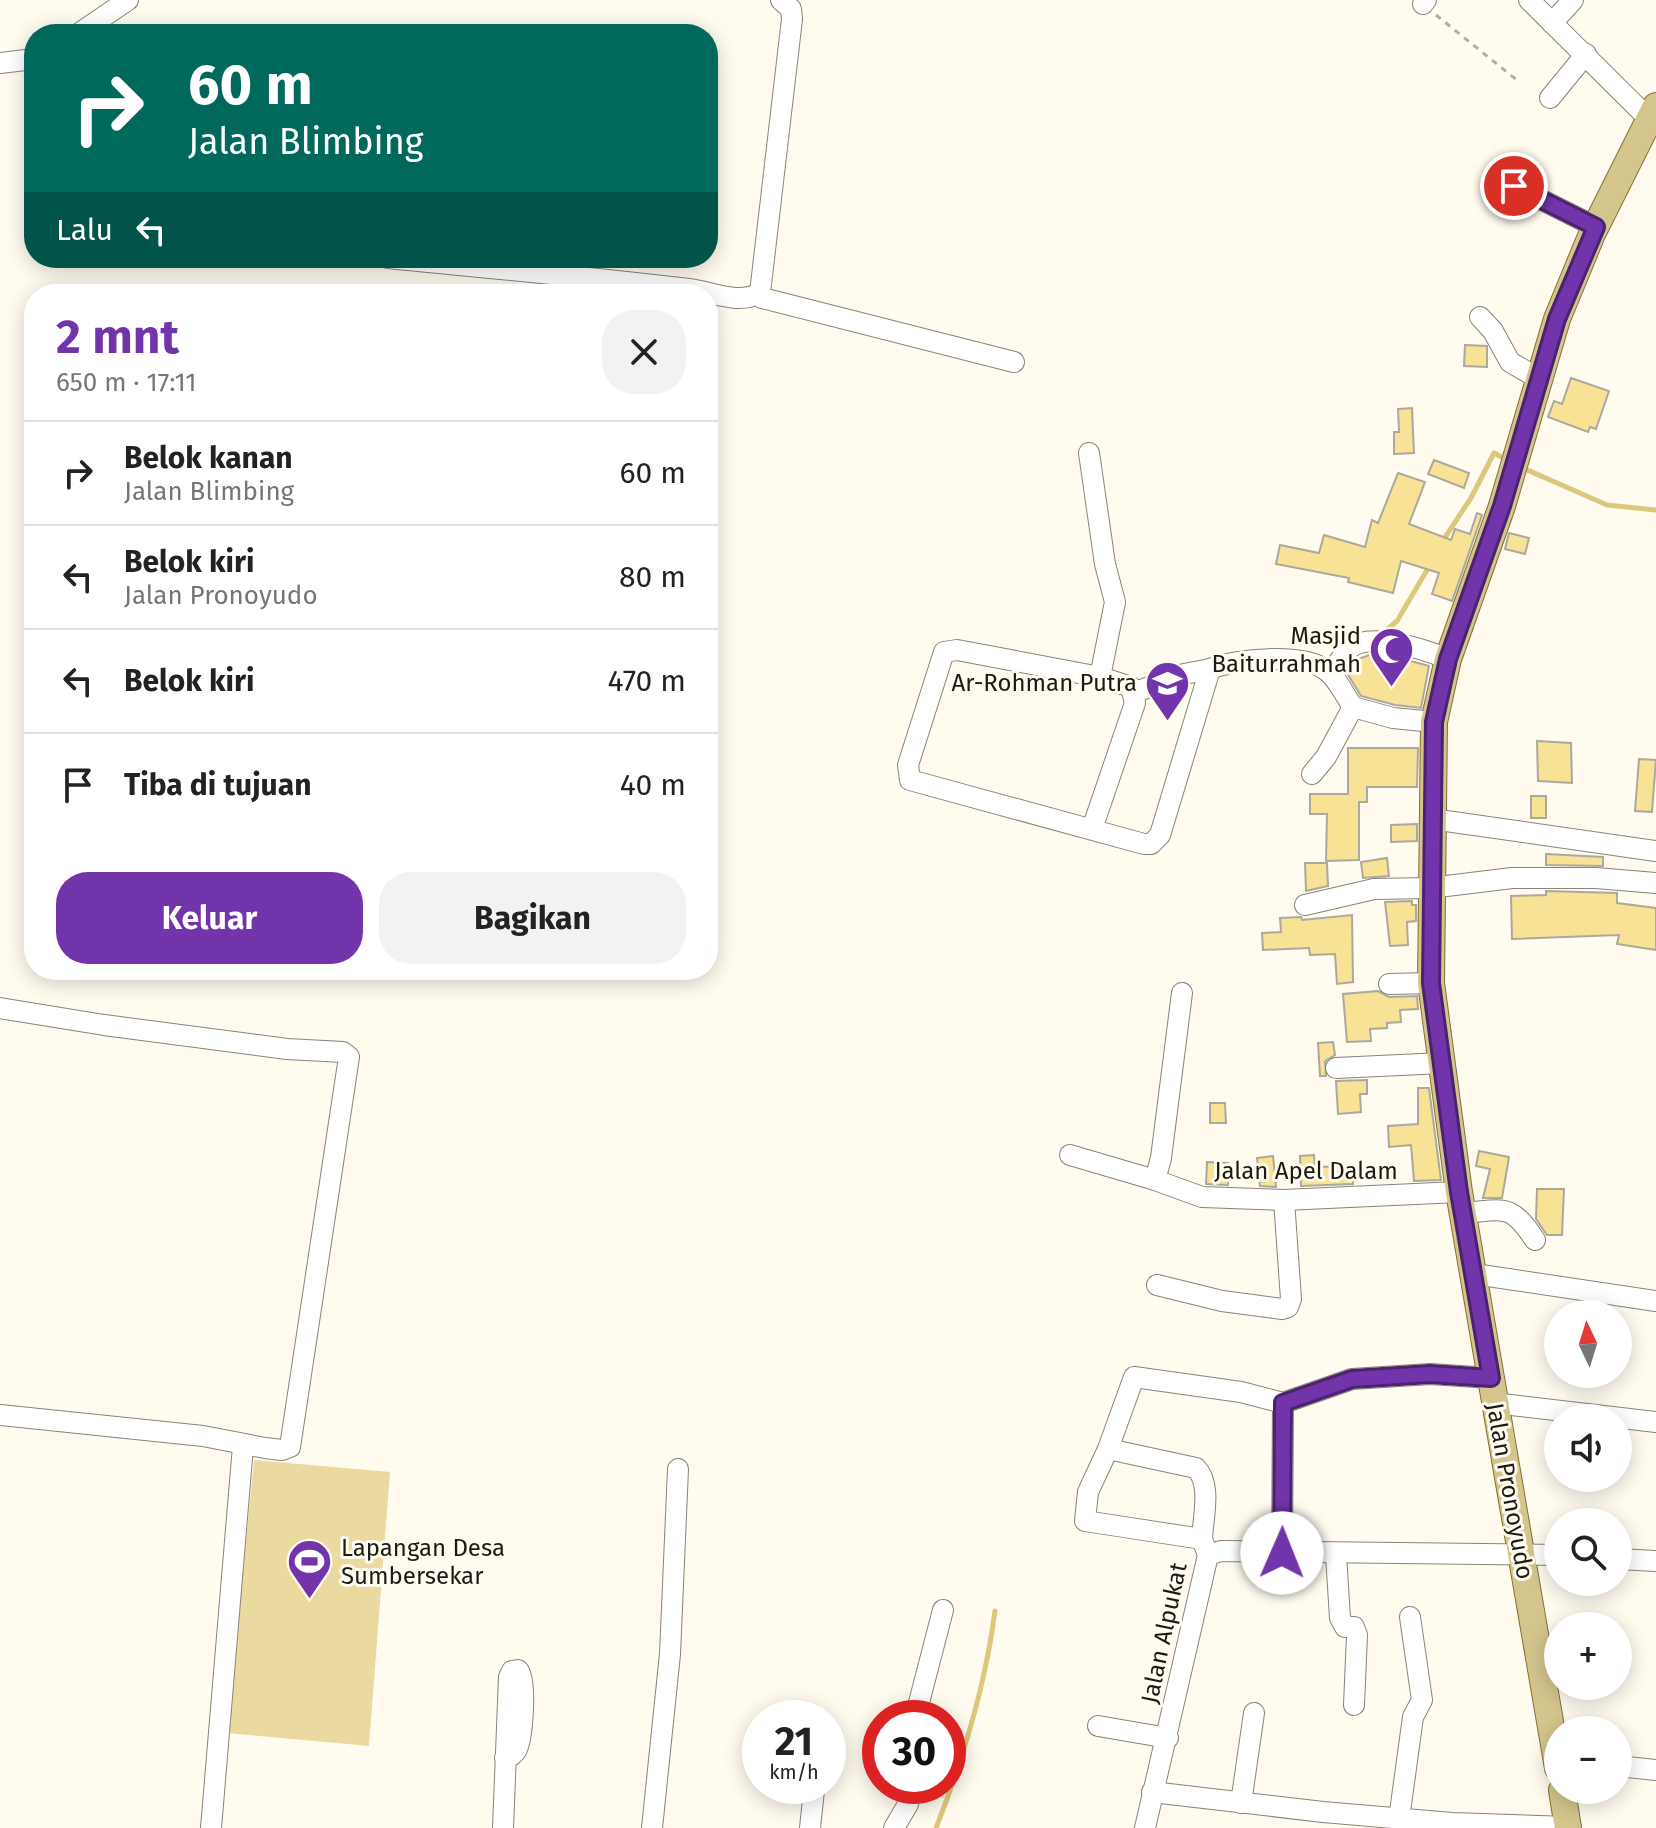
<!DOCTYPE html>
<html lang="id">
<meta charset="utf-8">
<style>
body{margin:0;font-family:"Fira Sans",sans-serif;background:#f2f2f2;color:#222;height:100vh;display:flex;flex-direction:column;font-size:30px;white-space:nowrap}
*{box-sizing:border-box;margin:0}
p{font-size:26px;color:#767676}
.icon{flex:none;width:44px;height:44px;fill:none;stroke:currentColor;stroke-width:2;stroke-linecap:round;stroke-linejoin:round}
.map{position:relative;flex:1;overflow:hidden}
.details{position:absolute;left:24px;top:284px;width:694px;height:696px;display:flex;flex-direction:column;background:#fff;border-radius:32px;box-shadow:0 4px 20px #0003}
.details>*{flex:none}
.top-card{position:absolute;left:24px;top:24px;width:694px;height:244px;border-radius:32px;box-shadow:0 4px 20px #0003;background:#00695c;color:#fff;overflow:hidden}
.needle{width:52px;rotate:356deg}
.fabs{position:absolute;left:1544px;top:1300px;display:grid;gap:16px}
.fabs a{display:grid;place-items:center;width:88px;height:88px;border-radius:50%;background:#fff;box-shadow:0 4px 20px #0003;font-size:40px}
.speed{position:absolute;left:742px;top:1700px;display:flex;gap:16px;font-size:40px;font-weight:700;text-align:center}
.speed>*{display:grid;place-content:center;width:104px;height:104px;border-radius:50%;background:#fff;box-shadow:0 4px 20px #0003;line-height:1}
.speed small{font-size:20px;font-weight:400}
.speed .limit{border:12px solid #d22;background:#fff;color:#111}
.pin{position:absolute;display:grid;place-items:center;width:68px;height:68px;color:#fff;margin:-34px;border:4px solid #fff;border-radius:50%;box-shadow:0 2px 8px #0007}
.me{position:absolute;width:88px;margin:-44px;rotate:1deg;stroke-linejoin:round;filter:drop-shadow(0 0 6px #0008)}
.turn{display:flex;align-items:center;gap:28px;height:168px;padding:0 32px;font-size:36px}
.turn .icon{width:104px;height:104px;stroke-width:2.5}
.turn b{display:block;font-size:56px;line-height:68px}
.then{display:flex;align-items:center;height:76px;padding:0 32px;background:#0003;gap:16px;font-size:30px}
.round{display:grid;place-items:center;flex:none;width:84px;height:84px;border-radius:32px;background:#f2f2f2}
.headline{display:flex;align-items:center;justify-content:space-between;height:136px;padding:0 32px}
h1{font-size:48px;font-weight:700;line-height:60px;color:#7234aa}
.primary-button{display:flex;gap:16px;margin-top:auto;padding:16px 32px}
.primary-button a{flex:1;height:92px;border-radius:32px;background:#7234aa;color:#fff;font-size:32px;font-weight:700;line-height:92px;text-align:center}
.primary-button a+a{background:#f2f2f2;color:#222}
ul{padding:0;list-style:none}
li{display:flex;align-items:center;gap:24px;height:104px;padding:0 32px;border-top:2px solid #e0e0e0}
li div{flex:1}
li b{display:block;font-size:30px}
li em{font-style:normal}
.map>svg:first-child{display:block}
.green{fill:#eada9f}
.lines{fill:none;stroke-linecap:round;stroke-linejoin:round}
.stream{stroke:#dcc77b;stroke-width:5}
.building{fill:#f8e295;stroke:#aca89c;stroke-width:2}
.minor-casing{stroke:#888479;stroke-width:22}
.major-casing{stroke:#807031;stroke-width:28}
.path{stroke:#b1aea5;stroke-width:3;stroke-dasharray:6 6;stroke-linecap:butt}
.minor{stroke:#fff;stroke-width:20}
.major{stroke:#d3c58c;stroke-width:26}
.route-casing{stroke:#4a226e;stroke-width:20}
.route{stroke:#7234aa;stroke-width:14}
.labels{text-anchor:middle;stroke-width:6;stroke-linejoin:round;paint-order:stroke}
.poi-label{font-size:24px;fill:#1b1a15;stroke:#fffbef;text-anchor:end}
.street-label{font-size:24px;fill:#1b1a15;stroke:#fffbef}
</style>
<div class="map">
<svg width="1656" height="1828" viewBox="0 0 1656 1828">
<rect width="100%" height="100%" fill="#fffbef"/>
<path class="green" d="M254,1460L390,1472L369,1746L227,1733Z"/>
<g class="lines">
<g class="stream">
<path d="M1523,468L1607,505L1656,510"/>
<path d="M1442,542L1471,498L1494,453L1507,460"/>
<path d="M1381,635L1397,621L1430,565"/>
<path d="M936,1828C964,1757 985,1687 995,1611"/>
</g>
</g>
<g class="building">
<path d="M1465,345L1487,346V367L1464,366Z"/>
<path d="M1571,378L1609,391L1596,429L1590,427L1588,432L1548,417L1554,401L1562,404Z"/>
<path d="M1412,408L1414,453L1394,454V432H1399L1398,409Z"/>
<path d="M1434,460L1469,473L1464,488L1428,474Z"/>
<path d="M1398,473L1425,482L1409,524L1451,540L1455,529L1470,534L1477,513L1482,515L1452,601L1432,594L1439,573L1401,561L1393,593L1348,582L1349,578L1276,564L1280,545L1319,553L1324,535L1365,547L1372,520L1378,523Z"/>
<path d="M1509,533L1529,538L1525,554L1505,549Z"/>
<path d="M1372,654L1396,657L1429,666L1421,708L1395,705L1361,696L1347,673L1358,659Z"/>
<path d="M1537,741L1571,743L1572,783L1538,781Z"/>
<path d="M1348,748H1418L1417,787H1367V802H1359V860L1326,861L1327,814H1310V794H1348Z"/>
<path d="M1639,759L1656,760L1652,812L1635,811Z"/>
<rect x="1531" y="796" width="15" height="22"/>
<path d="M1417,824V841L1391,842V825Z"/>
<path d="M1546,854L1603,857V866L1546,865Z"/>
<path d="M1387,858L1389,876L1363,878L1361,862Z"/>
<path d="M1305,863H1327L1328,886L1306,891Z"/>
<path d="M1546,891L1617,893V903L1656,908V950L1617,944L1619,935L1512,939L1511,896L1546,895Z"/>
<path d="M1412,901V905H1416V921L1407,922L1408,945L1390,946L1385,902Z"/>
<path d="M1352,915L1353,982L1337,984L1335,954L1310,955L1309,948L1263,950L1262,933L1281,932L1280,918L1301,917L1302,920Z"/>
<path d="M1378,991L1389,997L1417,996L1418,1009L1400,1010L1401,1022L1387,1023V1028L1370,1029L1371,1041L1347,1042L1343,994Z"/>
<path d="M1333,1042L1335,1055L1325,1061L1326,1076H1320L1318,1043Z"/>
<path d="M1367,1080V1094H1360L1361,1112L1338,1114L1336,1081Z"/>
<path d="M1418,1088H1429L1441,1180L1414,1181L1411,1145L1389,1147L1388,1126L1418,1124Z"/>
<path d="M1210,1103H1225L1226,1123H1210Z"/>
<path d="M1479,1151L1509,1157L1502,1198H1483L1490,1169L1476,1166Z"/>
<path d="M1314,1155L1315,1167L1354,1166L1353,1184L1301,1186L1300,1156Z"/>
<path d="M1273,1156L1276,1187L1260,1186L1257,1158Z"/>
<path d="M1207,1162L1228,1163V1185L1206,1184Z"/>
<path d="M1537,1189H1564L1562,1235H1547L1536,1219Z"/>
</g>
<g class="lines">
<defs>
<g id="minor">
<path d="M781,0L791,9L792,19L760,293L762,298L1014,362"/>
<path d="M1529,0L1649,119"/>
<path d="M1423,4L1426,0"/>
<path d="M1552,23L1573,0"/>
<path d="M78,34L128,0"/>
<path d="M0,63L34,59"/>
<path d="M1550,98L1586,54"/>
<path d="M1514,186L1596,227"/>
<path d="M388,258C488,268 589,277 689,289C714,292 737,305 760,293"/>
<path d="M1480,317L1493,331L1510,362L1541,380"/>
<path d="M1089,453L1105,564L1115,602L1100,677"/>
<path d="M1330,672C1337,665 1343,655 1350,648C1371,631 1426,650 1448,659"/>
<path d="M1134,693L1179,675L1210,669"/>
<path d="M1312,774L1326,757L1353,707"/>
<path d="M1432,819L1656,851"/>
<path d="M1092,829L1135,703L1131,687L1100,677L957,650L944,652L908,765L910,780L1144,844H1151L1160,835L1210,669C1236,659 1304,652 1327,671C1338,679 1345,696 1353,707L1393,718L1434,722"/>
<path d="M1305,905L1374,889L1430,888L1512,878H1596L1656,883"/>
<path d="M1389,984L1431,983"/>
<path d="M1182,993L1161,1158L1155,1180L1202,1197L1284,1200L1459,1192"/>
<path d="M0,1008L104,1025L287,1049L343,1052L349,1057L290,1447L282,1450L265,1448L203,1436L0,1415"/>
<path d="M1336,1068L1443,1063"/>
<path d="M1070,1155L1155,1180"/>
<path d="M1462,1213C1504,1210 1510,1202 1535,1240"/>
<path d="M1474,1274L1656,1301"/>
<path d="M1157,1285L1222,1301L1282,1309L1288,1307L1291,1299L1284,1200"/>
<path d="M1494,1403L1656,1422"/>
<path d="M1108,1449L1196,1468C1212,1484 1203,1518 1202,1539"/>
<path d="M1282,1553L1283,1403"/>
<path d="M1208,1555L1202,1539L1085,1521L1088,1492L1108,1449L1134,1377L1241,1392L1283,1403L1352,1379L1430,1374L1491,1378"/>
<path d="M1336,1555L1340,1618L1345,1627H1354L1357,1635L1354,1705"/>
<path d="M1618,1559L1656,1561"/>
<path d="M915,1718L943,1610"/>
<path d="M1098,1726L1168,1738"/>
<path d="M1618,1766L1656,1770"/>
<path d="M1152,1792L1323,1812L1452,1823L1568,1827"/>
<path d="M1241,1803L1254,1713"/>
<path d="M1399,1819L1413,1717L1422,1700L1410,1617"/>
<path d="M211,1828L243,1446"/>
<path d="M503,1828L509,1677L512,1671L518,1670C527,1678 523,1739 516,1751C512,1756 511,1756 505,1758"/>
<path d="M652,1828L670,1654L678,1469"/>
<path d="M810,1828L814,1790"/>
<path d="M894,1828L908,1804V1786"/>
<path d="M1145,1828L1208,1555L1221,1551L1558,1555"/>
</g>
<g id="major">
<path d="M1558,1768L1459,1192L1431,983L1434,722L1448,659L1502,506L1557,319L1592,234L1656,106"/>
<path d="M1562,1790L1568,1828"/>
</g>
</defs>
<use href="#minor" class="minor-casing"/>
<use href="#major" class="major-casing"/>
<path class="path" d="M1436,15L1518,81"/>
<use href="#minor" class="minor"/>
<use href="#major" class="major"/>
</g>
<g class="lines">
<defs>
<path id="route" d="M1282,1553L1283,1403L1352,1379L1430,1374L1491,1378L1459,1192L1431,983L1434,722L1448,659L1502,506L1557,319L1596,227L1514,186"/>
</defs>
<use href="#route" class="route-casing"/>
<use href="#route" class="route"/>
</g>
<defs>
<symbol id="mosque-pin" viewBox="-11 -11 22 30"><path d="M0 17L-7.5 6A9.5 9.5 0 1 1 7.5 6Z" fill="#7234aa" stroke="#fffbef"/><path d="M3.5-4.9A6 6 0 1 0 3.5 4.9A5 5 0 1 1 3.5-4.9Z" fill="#fff"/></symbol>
<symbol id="school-pin" viewBox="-11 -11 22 30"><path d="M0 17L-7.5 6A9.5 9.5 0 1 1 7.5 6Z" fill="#7234aa" stroke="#fffbef"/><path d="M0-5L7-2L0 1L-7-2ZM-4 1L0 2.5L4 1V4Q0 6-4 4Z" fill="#fff"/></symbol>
<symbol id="stadium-pin" viewBox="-11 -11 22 30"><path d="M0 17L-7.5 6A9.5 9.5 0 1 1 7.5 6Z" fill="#7234aa" stroke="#fffbef"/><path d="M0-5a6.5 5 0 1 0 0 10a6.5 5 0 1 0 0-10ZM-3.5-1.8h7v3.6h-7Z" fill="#fff"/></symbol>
</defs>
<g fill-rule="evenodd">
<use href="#mosque-pin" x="1366" y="624" width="51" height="69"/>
<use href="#school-pin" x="1142" y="658" width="51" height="69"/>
<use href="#stadium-pin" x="284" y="1536" width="51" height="69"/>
</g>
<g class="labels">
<g class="poi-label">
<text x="1361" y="644">Masjid<tspan x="1361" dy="28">Baiturrahmah</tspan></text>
<text x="1137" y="691">Ar-Rohman Putra</text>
<text x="341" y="1556" text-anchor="start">Lapangan Desa<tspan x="341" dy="28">Sumbersekar</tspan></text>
</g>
<g class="street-label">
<text x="1306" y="1179">Jalan Apel Dalam</text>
<text transform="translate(1510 1491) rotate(80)" y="8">Jalan Pronoyudo</text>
<text transform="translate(1164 1633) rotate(-78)" y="8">Jalan Alpukat</text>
</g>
</g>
</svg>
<div class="fabs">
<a><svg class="needle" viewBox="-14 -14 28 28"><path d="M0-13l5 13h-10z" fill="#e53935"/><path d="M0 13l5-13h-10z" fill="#767676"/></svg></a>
<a><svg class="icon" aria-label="sound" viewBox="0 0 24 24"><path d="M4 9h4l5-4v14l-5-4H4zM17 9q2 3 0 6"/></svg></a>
<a><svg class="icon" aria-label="search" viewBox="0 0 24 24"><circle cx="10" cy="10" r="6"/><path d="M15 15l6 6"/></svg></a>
<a>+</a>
<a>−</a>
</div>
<div class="speed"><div>21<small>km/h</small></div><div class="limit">30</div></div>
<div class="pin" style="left:1514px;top:186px;background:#d93025"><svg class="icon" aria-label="arrive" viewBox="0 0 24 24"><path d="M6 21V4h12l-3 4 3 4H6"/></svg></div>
<svg class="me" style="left:1282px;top:1553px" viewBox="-20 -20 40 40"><circle r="19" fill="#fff"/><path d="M0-13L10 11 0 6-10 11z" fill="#7234aa"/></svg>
<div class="top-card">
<div class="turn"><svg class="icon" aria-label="right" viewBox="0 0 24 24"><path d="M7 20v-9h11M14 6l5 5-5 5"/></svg><div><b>60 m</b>Jalan Blimbing</div></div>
<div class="then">Lalu<svg class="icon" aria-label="left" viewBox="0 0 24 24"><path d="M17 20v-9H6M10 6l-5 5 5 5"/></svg></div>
</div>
<section class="details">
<div class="headline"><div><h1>2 mnt</h1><p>650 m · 17:11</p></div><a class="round"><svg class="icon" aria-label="close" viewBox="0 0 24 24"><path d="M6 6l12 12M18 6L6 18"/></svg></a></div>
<ul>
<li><svg class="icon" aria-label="right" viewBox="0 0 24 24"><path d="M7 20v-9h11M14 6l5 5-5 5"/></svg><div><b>Belok kanan</b><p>Jalan Blimbing</p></div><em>60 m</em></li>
<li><svg class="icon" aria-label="left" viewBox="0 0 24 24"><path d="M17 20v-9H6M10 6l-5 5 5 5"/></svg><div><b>Belok kiri</b><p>Jalan Pronoyudo</p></div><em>80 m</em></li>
<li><svg class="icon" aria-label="left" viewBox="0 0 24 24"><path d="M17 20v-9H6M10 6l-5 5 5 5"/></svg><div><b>Belok kiri</b></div><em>470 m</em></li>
<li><svg class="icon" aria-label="arrive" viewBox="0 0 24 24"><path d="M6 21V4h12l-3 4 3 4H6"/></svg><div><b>Tiba di tujuan</b></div><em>40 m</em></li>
</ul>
<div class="primary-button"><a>Keluar</a><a>Bagikan</a></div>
</section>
</div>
